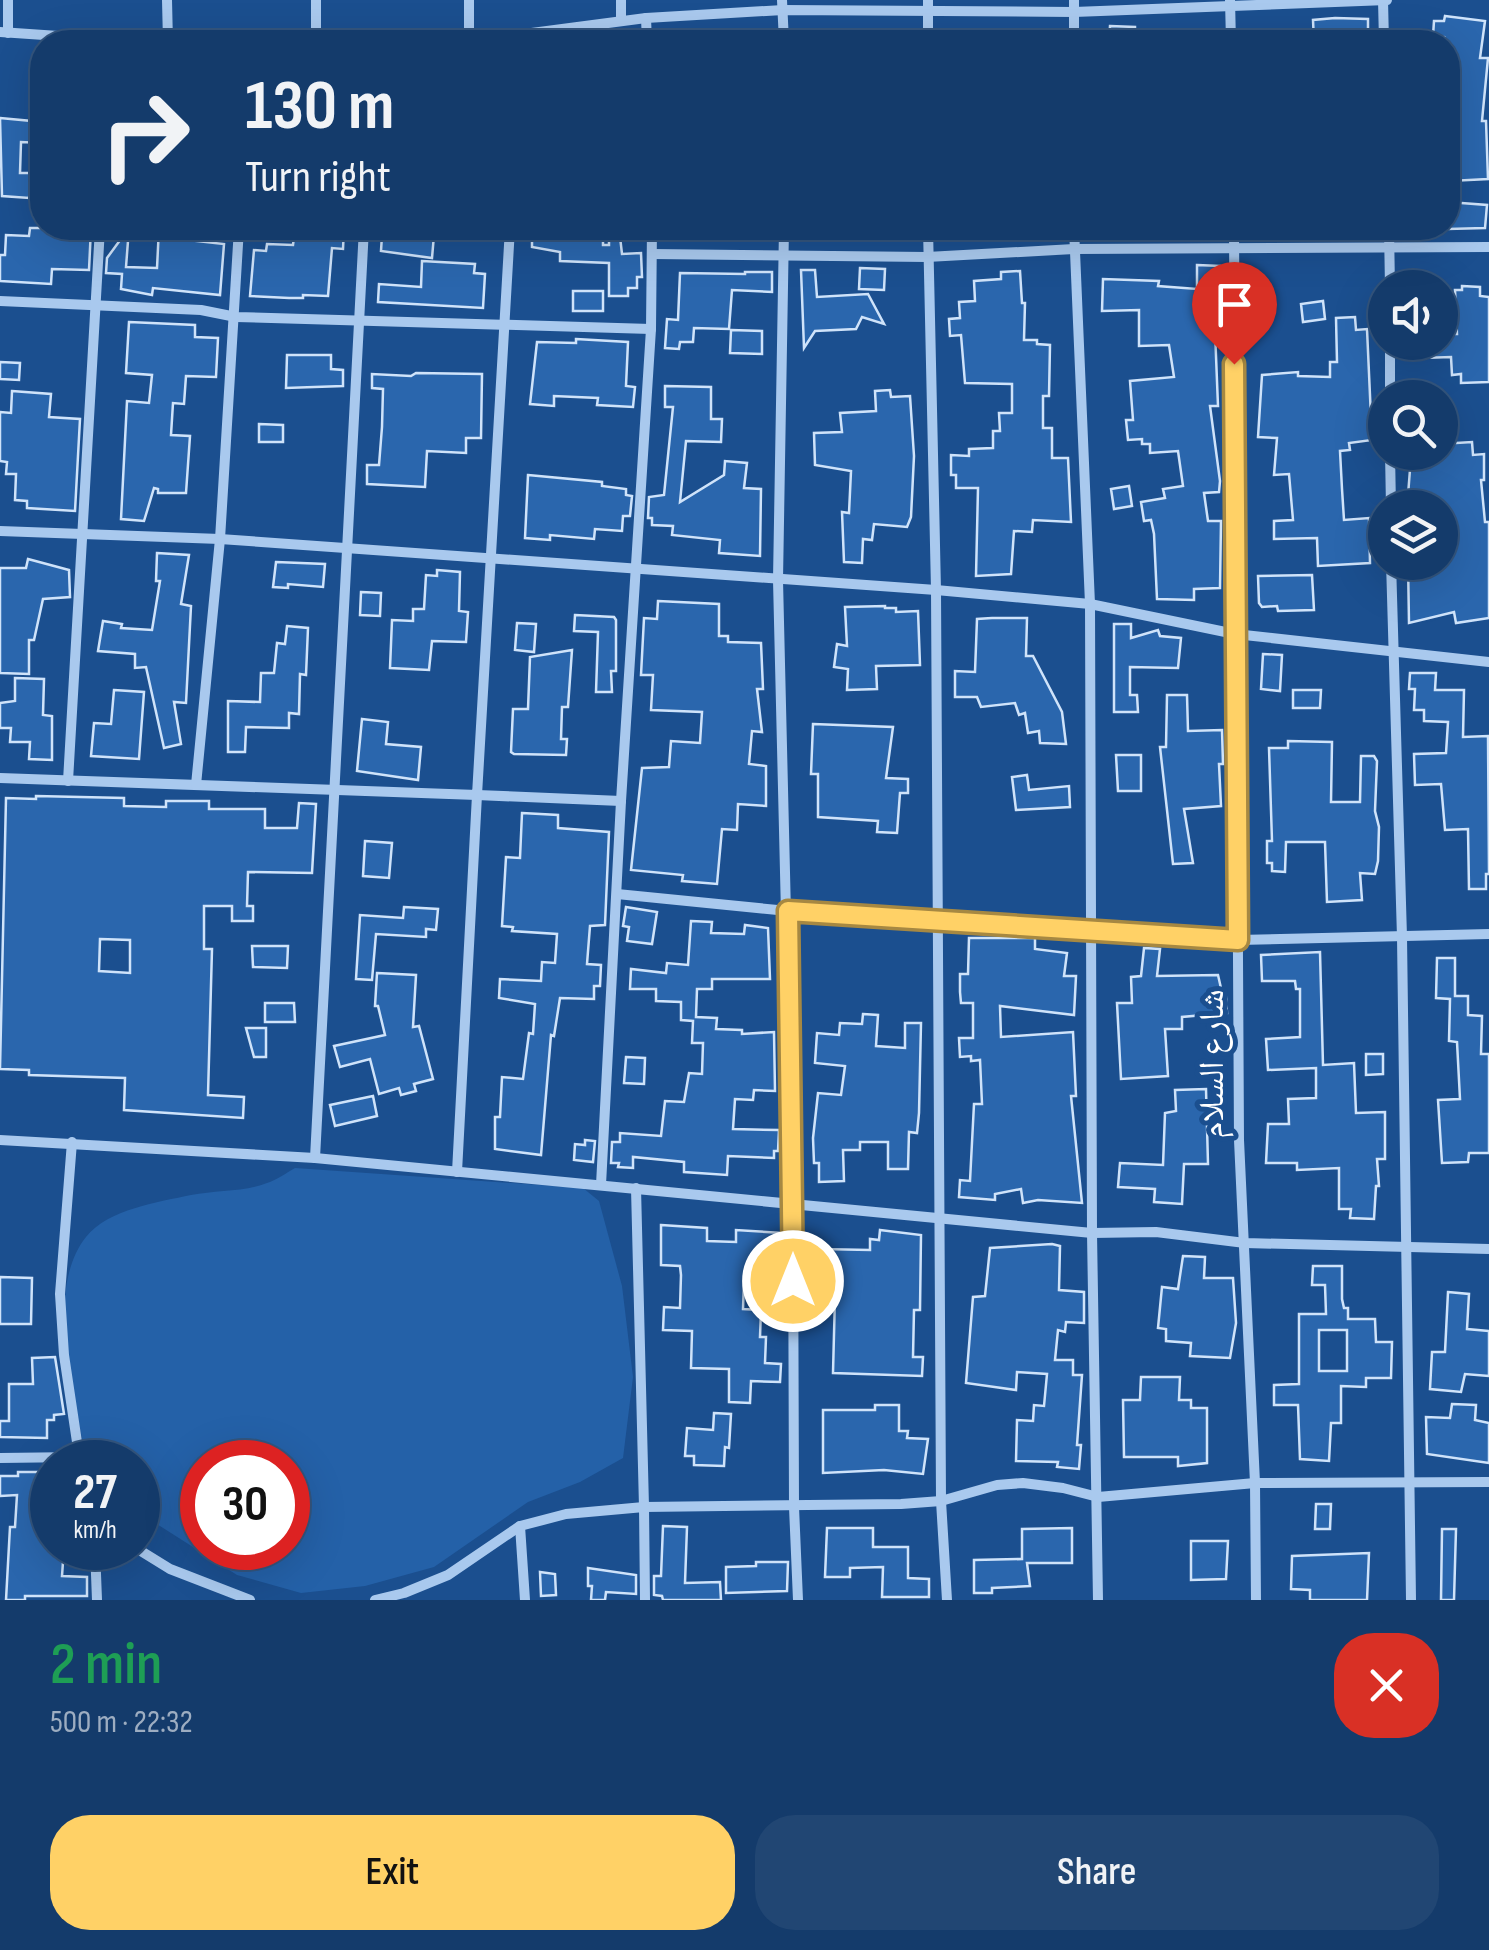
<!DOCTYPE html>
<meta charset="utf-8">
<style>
body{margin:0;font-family:"Sofia Sans Condensed","Noto Naskh Arabic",sans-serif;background:#214673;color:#f1f3f6;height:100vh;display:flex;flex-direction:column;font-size:38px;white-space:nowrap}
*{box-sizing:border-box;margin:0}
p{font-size:32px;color:#9dadc1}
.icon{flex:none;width:55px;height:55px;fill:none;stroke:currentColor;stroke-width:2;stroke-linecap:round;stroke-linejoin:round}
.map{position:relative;height:1600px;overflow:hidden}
.drawer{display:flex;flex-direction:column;background:#143b6b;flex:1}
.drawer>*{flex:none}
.top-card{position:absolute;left:30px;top:30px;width:1430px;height:210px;border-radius:40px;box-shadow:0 10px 40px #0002,0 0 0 2px #33557e;background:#143b6b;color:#f1f3f6;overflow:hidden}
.controls{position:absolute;left:1368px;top:270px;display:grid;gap:20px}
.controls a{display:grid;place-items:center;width:90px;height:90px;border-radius:50%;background:#143b6b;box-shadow:0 10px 40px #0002,0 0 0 2px #33557e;font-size:50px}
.speed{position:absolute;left:30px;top:1440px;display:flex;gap:20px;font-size:50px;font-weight:700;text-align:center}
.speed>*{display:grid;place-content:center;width:130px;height:130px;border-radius:50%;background:#143b6b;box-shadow:0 10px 40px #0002,0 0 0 2px #33557e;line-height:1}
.speed small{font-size:25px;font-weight:400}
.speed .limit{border:15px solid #d22;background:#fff;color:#111}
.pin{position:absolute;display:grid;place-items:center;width:85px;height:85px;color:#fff;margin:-102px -42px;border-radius:50% 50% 50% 0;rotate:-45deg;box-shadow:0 0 10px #0007}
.pin .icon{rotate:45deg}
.me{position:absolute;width:110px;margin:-55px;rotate:0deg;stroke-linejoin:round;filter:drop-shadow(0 0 8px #0008)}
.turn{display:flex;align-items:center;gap:35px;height:210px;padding:0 50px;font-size:45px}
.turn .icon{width:130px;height:130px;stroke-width:2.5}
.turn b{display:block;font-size:70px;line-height:85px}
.round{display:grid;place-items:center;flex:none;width:105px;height:105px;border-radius:40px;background:#214673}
.summary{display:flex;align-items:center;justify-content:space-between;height:170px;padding:0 50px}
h1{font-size:60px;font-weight:600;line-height:75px;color:#1e9e55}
.primary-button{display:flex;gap:20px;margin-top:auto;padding:20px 50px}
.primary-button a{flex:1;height:115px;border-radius:40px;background:#ffd166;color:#111;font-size:40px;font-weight:600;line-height:115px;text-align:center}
.primary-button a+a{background:#214673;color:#f1f3f6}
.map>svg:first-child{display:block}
.green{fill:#2461a8;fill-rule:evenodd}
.building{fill:#2a66ad;stroke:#cfe3fa;stroke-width:2.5;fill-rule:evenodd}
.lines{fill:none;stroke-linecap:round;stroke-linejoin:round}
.street{stroke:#a9c9ee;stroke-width:10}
.route-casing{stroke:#a68842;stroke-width:25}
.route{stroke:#ffd166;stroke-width:18}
.labels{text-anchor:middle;stroke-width:10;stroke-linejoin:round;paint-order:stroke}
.street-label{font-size:35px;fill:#fff;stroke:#1b4f8f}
</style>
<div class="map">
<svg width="1489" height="1600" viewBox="0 0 1489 1600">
<rect width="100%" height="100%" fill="#1b4f8f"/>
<path class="green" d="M295,1168L583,1188L599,1201L622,1286L633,1377L623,1458L580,1482L528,1502L434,1567L365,1586L301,1593L237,1575L138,1512V1462H87C75,1400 43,1291 86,1237C108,1209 159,1202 191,1195C216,1190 244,1192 267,1183C277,1180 286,1173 295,1168ZM202,1462H288V1548H202Z"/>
<g class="building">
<path d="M1445,16L1485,21L1480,58H1488L1482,121H1486L1488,179L1450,181L1453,124H1449L1453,98H1448V42H1443L1444,37L1433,36L1434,21H1444Z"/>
<path d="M1335,18L1368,19V38L1347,37V42H1314L1313,20Z"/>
<path d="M1110,26L1135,27V42H1109Z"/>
<path d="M0,118L42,122V143L21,142L20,173H31L29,198L2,196Z"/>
<path d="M1448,202L1487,205L1485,228L1448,229Z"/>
<path d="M30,228H91L89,270L52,269L51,284L0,281V255H5L6,235L29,236Z"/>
<path d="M129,228L126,267L157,268L159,228H188L187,240L224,244L220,295L153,288L152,295L121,289L122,274L106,273L107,258Z"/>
<path d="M314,228H344L343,249L332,248L328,296L303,295V298H289L250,296L254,250L266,251L267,244L293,245L294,237L313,236Z"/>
<path d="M609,228H619L622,254L641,253L642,277H637V288H628V296H609V263L560,261V252L532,247V233H550V229L568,230L567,237L603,239V245H609Z"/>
<path d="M393,234L434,235L432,258L381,251L382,235L392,237Z"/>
<path d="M422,261L475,264L474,273L485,274L483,308L378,302L379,284L421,287Z"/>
<path d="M1197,265L1220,266L1218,331H1215L1218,406H1210L1220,481L1219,492L1204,493L1208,521H1221L1220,588L1194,589V600L1157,599L1154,534L1151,520L1144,521L1141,502L1165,498L1163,489L1183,486L1178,451L1150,453V444H1142V439L1128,440L1126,420H1133L1130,381L1174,377L1169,345L1139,346V310L1102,311L1103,279L1159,281L1158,286L1197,289Z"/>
<path d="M860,268L885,269L884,290L859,289Z"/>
<path d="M801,270H815L817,297L868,294L884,324L862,317L856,329L815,331L804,348Z"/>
<path d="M1020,271L1022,303H1025L1024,340H1037V344L1050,345L1049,396H1043V428H1052V458H1068L1071,522L1033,520L1032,532L1014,531L1011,574L976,576L978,488H956V475H951V455L969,456V449L993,448V431H1000L999,413H1012V384L965,383L961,335L950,336L949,319L960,318L959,302L975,301L974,281L1001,279V272Z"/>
<path d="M745,272H772V292L732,290L729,329L694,328L693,342H680L679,349L665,348L667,319L678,320L680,273L745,274Z"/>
<path d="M1462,286L1480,287V296L1489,297V382L1461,383V374L1452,375L1451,357L1422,358V342H1442L1441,334H1457L1455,290H1462Z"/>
<rect x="573" y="291" width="30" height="20"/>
<path d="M1323,301L1325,319L1303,322L1301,304Z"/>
<path d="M1355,317L1356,330L1367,329L1372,440L1349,443L1350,450L1340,451L1342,489L1344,520L1369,518L1370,563L1318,566L1317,538L1274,539V521L1293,520L1289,474L1274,475L1277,438L1258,437L1262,375L1298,372V376L1330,377V362H1337L1336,318Z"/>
<path d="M129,322L195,325V337L218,338L216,377L186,376L184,404L173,403L171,435L190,436L186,493H158V489L154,488L144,521L121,519L127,401L149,403L152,375L126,373Z"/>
<path d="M731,330L762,331V354L730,353Z"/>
<path d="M576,339L628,342L626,386L635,387L633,407L597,405L598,398L554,396V406L530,404L537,342L576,343Z"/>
<path d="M287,355H331V369L343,370V386L286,388Z"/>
<path d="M0,362L20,363L19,380L0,379Z"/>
<path d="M416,373L482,374L481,438H466V453L427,451L425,487L367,484V465H379L382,427L383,389L372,388V374L411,376Z"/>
<path d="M665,386L711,387V419H722L721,442L686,441L680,502L724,475L725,461L747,463L744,488L761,489L760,556L719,553L720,540L672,535L673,526L652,525V518H648L649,497L664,495L673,407H665Z"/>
<path d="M890,390L891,397L910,396L914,456L911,517L907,527L874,524L872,540L863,539L862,563L844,562L842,512L849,513L851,471L815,465L814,433L842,432L840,413L876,411L875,391Z"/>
<path d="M12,391L51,394L49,417L80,419L75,511L27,508V501L15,500L16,474H6L7,462L0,461V412L11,413Z"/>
<path d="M259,424L283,425V442H259Z"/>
<path d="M1472,442L1473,455L1484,454V480H1481L1485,522H1489V618L1456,623L1454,612L1409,623L1408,562H1440V508H1407L1411,457L1440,456V444Z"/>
<path d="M528,475L602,482V486L626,489V495L632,496L630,516H623L622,531L595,529L594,539L550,535V540L525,538Z"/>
<path d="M1129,486L1132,506L1114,509L1111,489Z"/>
<path d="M157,553L189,555L181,604L191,606L186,703L174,702L181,744L164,748L146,667L135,668V654L98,651L103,621L122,624L121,628L152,630L160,581H156Z"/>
<path d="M28,559L69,570L70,597L43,599L34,640H29V674L0,673V568H26Z"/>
<path d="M276,562L325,564L323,587L288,584V588L273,587Z"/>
<path d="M437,570L460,572L459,611L468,612L466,642L432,641L429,670L390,668L392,620L413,621V609H424L426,575L437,576Z"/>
<path d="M1312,575L1314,610L1278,611L1277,606L1262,607L1259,603L1258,576Z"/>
<path d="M361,592L381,593L380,616L360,615Z"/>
<path d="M658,601L719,604V636H728V642L761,643L763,689H757L762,732L752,731L749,764L766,766V806L738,804L737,830L722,829L717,884L682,881L683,875L631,870L642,768L669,767L671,741L700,743L702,712L651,710L653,675H641L644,618L657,619Z"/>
<path d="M885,606V608H896V612L918,611L920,665L876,666L877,689L847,690L848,669L834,667L837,644L847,646L845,607Z"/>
<path d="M575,615L614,617L616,620V671H611L612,692H596L598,632L574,631Z"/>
<path d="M992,618H1027L1026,656H1033L1062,712L1066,744L1040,743L1039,731L1028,733L1025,713L1019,715L1015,703L981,707L977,697H955V671L975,672L977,619Z"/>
<path d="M517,623L536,624L534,652L515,650Z"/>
<path d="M1114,624H1131V638L1158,630L1160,636L1181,638L1178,668L1130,667V695H1137L1138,712H1114Z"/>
<path d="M287,626L308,628L306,675L300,674L299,714L289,713V728L246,727L245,752H228V701L260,702L261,673H274L277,643L285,644Z"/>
<path d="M572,650L568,707H562L561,739H567L566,755L514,754L511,752L513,709H528L530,657Z"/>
<path d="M1263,654L1282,655L1280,691L1261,689Z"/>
<path d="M1410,673H1436L1435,690H1464L1463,737L1488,736L1489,874H1486V889H1469L1468,829L1445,830L1441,784L1415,785L1414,754L1446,753L1448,722L1424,721V710H1414L1415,689H1409Z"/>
<path d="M15,678L44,679L43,715L52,716V760L29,759L30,742H10L11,728H0V703L15,701Z"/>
<path d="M114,690L144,692L139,759L91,756L94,723L111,724Z"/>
<path d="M1293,690H1321L1320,708H1293Z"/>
<path d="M1167,695H1187L1188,731L1222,730L1223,764H1219L1221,806L1184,809L1193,863L1173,864L1160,747H1166Z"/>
<path d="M362,719L388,722L386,744L421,747L418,780L357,771Z"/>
<path d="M813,724L893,727L886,778L908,779V793H900L897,833L877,832L878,821L818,817V774H811Z"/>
<path d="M1288,741L1332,742L1331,802H1360L1361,756H1374L1377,761L1375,811L1379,827L1378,861L1375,874L1360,873L1362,900L1327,902L1325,842H1286L1285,872L1272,871V863H1267V841H1272L1269,748H1288Z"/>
<path d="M1116,755H1141V791H1118Z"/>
<path d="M1027,775L1029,790L1069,786L1070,807L1016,810L1012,777Z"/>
<path d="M36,796L124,798V806L166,807V801H209V809H265V828H297L299,803L316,804L312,873L248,872L247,906H253V921H232V906H204V949H212L208,1095L244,1097L243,1118L124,1110L125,1078L29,1075V1070L0,1069L6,798L36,799ZM100,939L130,940V973L99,971Z"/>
<path d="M522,813L558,815V828L609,832L605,925L590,926L587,964L601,965L600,986H594V999L560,998L554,1036L551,1035L541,1155L495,1149V1117H500L502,1077L523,1079L529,1033L533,1034L535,1004L499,998L500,979L541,981L542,962L555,963L557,934L512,931L513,927L502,926L506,857L520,858Z"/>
<path d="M365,841L392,843L389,878L363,876Z"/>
<path d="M404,907L438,909L436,930L426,929V937L376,934L372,980L356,979L360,915L403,918Z"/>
<path d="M626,907L657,912L652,944L627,941L629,927L623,926Z"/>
<path d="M691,921L712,922L711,933L744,934L745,925L768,928L770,979H712V989H697L696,1017L717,1018L716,1029L742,1030V1034L774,1032L775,1091L754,1090L753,1100L735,1099L733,1129L779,1130L778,1151H774V1158L728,1156L727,1175L684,1172V1162L633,1157V1168L618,1167L619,1163H611L612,1142H620V1133L661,1136L665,1101L684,1102L689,1073L702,1074L703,1043H692L693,1021L681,1020V1002L656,1001V989H630L631,969L666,973L667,963L688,965Z"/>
<path d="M969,938H1035V949L1067,953L1064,976H1076L1074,1015L1000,1006L1001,1037L1073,1032L1076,1096H1071L1082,1203L1038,1200L1023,1203L1021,1189L995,1194V1200L959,1197L960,1180L970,1181L974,1104H982L980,1060L971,1061V1056L960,1057L959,1038H973V1003H961L960,992V974H968Z"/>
<path d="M252,946H288L287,968L253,967Z"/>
<path d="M1144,948L1160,949L1157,976L1218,975L1223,997H1226L1227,1013L1182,1017V1029H1165L1168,1076L1121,1079L1117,1003H1132L1131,977L1141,976Z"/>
<path d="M1320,952L1323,1065L1354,1063L1356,1113L1385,1112V1159H1377L1379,1186H1376L1374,1219L1350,1218L1351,1209H1339V1168L1297,1170V1163H1266L1268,1124H1289L1288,1099L1316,1098V1068L1268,1070L1266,1039L1300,1037V989H1296L1295,981H1262L1261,955Z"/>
<path d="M1437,958H1455V996H1468V1015L1482,1016L1481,1054H1489V1153H1469L1468,1162L1442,1163L1438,1100L1460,1099L1457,1042L1449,1041L1450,999L1436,998Z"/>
<path d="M377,973L416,975L413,1027L419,1026L433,1079L414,1084L416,1091L401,1095L399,1088L379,1094L370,1059L340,1067L334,1046L385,1035L378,1006H375Z"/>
<path d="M265,1003H294L295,1022H265Z"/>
<path d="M863,1014L878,1015L876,1046L905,1048V1023H921L919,1113L917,1133L909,1132L908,1169H888V1142H860V1150H843L844,1181L819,1182V1163H814L813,1138L818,1093L841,1095L845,1066L815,1063L817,1033L839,1035L840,1023L862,1024Z"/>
<path d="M246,1028H266V1057H254Z"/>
<path d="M1366,1054H1383V1074L1366,1075Z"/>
<path d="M626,1057L645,1058L644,1084L624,1083Z"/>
<path d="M1206,1089L1208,1164H1184L1182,1204L1154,1202L1155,1189L1118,1187L1120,1163L1163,1165L1165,1113L1176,1111L1175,1090Z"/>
<path d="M373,1096L377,1116L335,1126L330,1105Z"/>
<path d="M585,1140L595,1141L593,1162L574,1160L575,1144L585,1145Z"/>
<path d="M661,1225L707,1228V1241L736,1242V1230L782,1233L780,1283L744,1281L743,1309L761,1310L760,1337H766L765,1363L781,1364L780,1382L751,1381L750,1403L729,1402V1369L691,1368L692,1331L663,1330L664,1307L680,1308L681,1275L680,1266L661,1265Z"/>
<path d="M880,1230L921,1235L920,1310H914L913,1357H923L922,1376L833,1373L835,1296H820L819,1249L870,1250V1239L879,1240Z"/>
<path d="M1052,1244L1060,1246L1059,1290L1084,1292V1323L1066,1322L1065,1332L1058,1330L1055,1360H1073V1375H1082L1077,1445H1081L1079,1469L1057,1467L1058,1462L1016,1461L1017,1420L1033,1421L1034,1405L1044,1406L1047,1374L1017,1372L1016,1390L966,1383L973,1297L985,1296L990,1248Z"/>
<path d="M1183,1256L1205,1257L1204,1278H1233L1236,1323L1230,1358L1190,1356L1191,1343L1166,1341V1329L1158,1328L1162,1287L1178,1289Z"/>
<path d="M1313,1266H1342V1299L1344,1308H1348V1319H1375L1376,1342H1392L1391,1378H1366V1387L1341,1386V1423H1331L1329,1461L1300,1459L1298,1405H1274V1385L1299,1384V1314H1326L1325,1285H1312ZM1319,1330H1347V1371H1319Z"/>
<path d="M0,1277L32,1278L31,1324H0Z"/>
<path d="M1448,1292L1469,1294L1467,1329L1489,1331V1376L1465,1374L1461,1392L1430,1389L1432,1352H1445Z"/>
<path d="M55,1357L64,1414L54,1415V1420H47V1438L0,1437V1421H9V1384H33L32,1358Z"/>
<path d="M1141,1377H1180L1179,1400H1191V1408H1207V1463L1178,1466V1457H1124L1123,1400H1140Z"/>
<path d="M1452,1404L1476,1405L1475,1420L1489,1423V1463L1427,1454L1426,1417L1450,1418Z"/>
<path d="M875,1405H899V1431H908L907,1438L928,1439L923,1474L884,1470L823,1473V1410H875Z"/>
<path d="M714,1413L731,1414L729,1448L725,1447L724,1466L694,1465V1456H685L687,1428L713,1430Z"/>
<path d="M18,1472H42L41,1501L52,1500V1548H64L62,1576L87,1577V1596H25V1600H6L10,1527H15L17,1495L0,1496V1476H18Z"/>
<path d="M1316,1504H1331L1330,1529H1315Z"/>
<path d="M663,1526L687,1527L685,1583L720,1582L721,1600H663L662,1596L654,1595V1576H661Z"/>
<path d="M827,1528H873V1547H908V1578L929,1579V1597H882L883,1567L850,1568V1577H825Z"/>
<path d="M1072,1528V1563H1027L1030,1586L992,1588V1593H974V1560L1022,1559V1529Z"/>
<path d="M1442,1529H1456L1454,1600H1441Z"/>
<path d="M1191,1541H1228L1226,1579L1191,1580Z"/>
<path d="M1369,1553L1367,1600H1310V1590L1291,1589L1292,1556Z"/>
<path d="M756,1562H788L787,1591L726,1593V1567L756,1566Z"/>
<path d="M588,1568L636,1575V1594L606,1592L605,1600H591L592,1586H588Z"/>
<path d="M540,1572L555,1574L556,1595L541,1596Z"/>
</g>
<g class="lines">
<g class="street">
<path d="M8,0V33"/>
<path d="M167,0L168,42"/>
<path d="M782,0L784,42"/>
<path d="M1074,0V42"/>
<path d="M1230,0L1231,42"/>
<path d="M1383,0L1384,42"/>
<path d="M646,18L647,42"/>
<path d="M621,20V0"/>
<path d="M0,32L146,42"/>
<path d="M469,38V0"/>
<path d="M316,42V0"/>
<path d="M344,42L524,34L646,18L783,10L1074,12L1387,0"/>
<path d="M928,42V0"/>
<path d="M784,228L778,580L793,1206L794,1507L798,1600"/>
<path d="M928,228L936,590L941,1501L947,1600"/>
<path d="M1074,228L1090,604L1092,1233L1098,1600"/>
<path d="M1234,228L1239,1140L1255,1483L1256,1600"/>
<path d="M1389,228L1390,288"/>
<path d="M653,254L927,257L1074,249L1489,247"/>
<path d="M0,301L201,310L236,317L651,329"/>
<path d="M1390,342V398"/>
<path d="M1390,452L1391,508"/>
<path d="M0,531L220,539L936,590L1090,604L1235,634L1489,662"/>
<path d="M1391,562L1402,937L1411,1600"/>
<path d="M0,778L477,795L510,228"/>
<path d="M68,781L100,228"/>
<path d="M196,785L220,539L239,228"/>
<path d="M617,894L788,911L1238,940L1489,934"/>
<path d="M0,1140L315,1158L1092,1233L1156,1232L1245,1243L1489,1249"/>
<path d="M72,1142L60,1294L64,1355L80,1462"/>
<path d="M315,1158L364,228"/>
<path d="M457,1172L477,795L621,801"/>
<path d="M601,1185L621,801L651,329L652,228"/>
<path d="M636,1188L644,1507L901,1504L941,1501L997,1485L1023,1483L1063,1488L1098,1497L1255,1483L1489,1482"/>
<path d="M0,1458L78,1457"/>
<path d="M520,1526L525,1600"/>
<path d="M95,1548L97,1600"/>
<path d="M136,1548L170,1569L250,1600"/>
<path d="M375,1600L404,1593L448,1575L520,1526L566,1514L644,1507L645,1600"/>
</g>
</g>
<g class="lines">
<defs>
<path id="route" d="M793,1281L788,911L1238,940L1234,364"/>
</defs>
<use href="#route" class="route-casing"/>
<use href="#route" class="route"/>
</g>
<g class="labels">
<g class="street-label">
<text transform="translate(1211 1064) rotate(-90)" y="12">شارع السلام</text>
</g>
</g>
</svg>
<div class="controls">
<a><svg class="icon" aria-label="sound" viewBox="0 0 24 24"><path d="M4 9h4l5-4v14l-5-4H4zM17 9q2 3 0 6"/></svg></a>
<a><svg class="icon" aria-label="search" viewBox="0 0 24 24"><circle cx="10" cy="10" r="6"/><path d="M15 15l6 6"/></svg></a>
<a><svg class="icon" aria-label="layers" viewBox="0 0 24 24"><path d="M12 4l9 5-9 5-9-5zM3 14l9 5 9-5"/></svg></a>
</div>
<div class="speed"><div>27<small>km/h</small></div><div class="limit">30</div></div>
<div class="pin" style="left:1234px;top:364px;background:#d93025"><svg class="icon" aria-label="arrive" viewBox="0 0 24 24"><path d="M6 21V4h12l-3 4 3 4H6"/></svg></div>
<svg class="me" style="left:793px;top:1281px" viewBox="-20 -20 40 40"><circle r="17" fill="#ffd166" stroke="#fff" stroke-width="3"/><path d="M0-11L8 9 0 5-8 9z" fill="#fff"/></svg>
<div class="top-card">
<div class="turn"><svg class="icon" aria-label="right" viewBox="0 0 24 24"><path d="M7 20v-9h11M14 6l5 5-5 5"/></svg><div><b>130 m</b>Turn right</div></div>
</div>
</div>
<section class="drawer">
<div class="summary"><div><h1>2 min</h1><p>500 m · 22:32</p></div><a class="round" style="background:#d93025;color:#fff"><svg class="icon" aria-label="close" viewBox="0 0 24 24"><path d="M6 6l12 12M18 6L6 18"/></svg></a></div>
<div class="primary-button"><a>Exit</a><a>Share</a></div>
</section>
